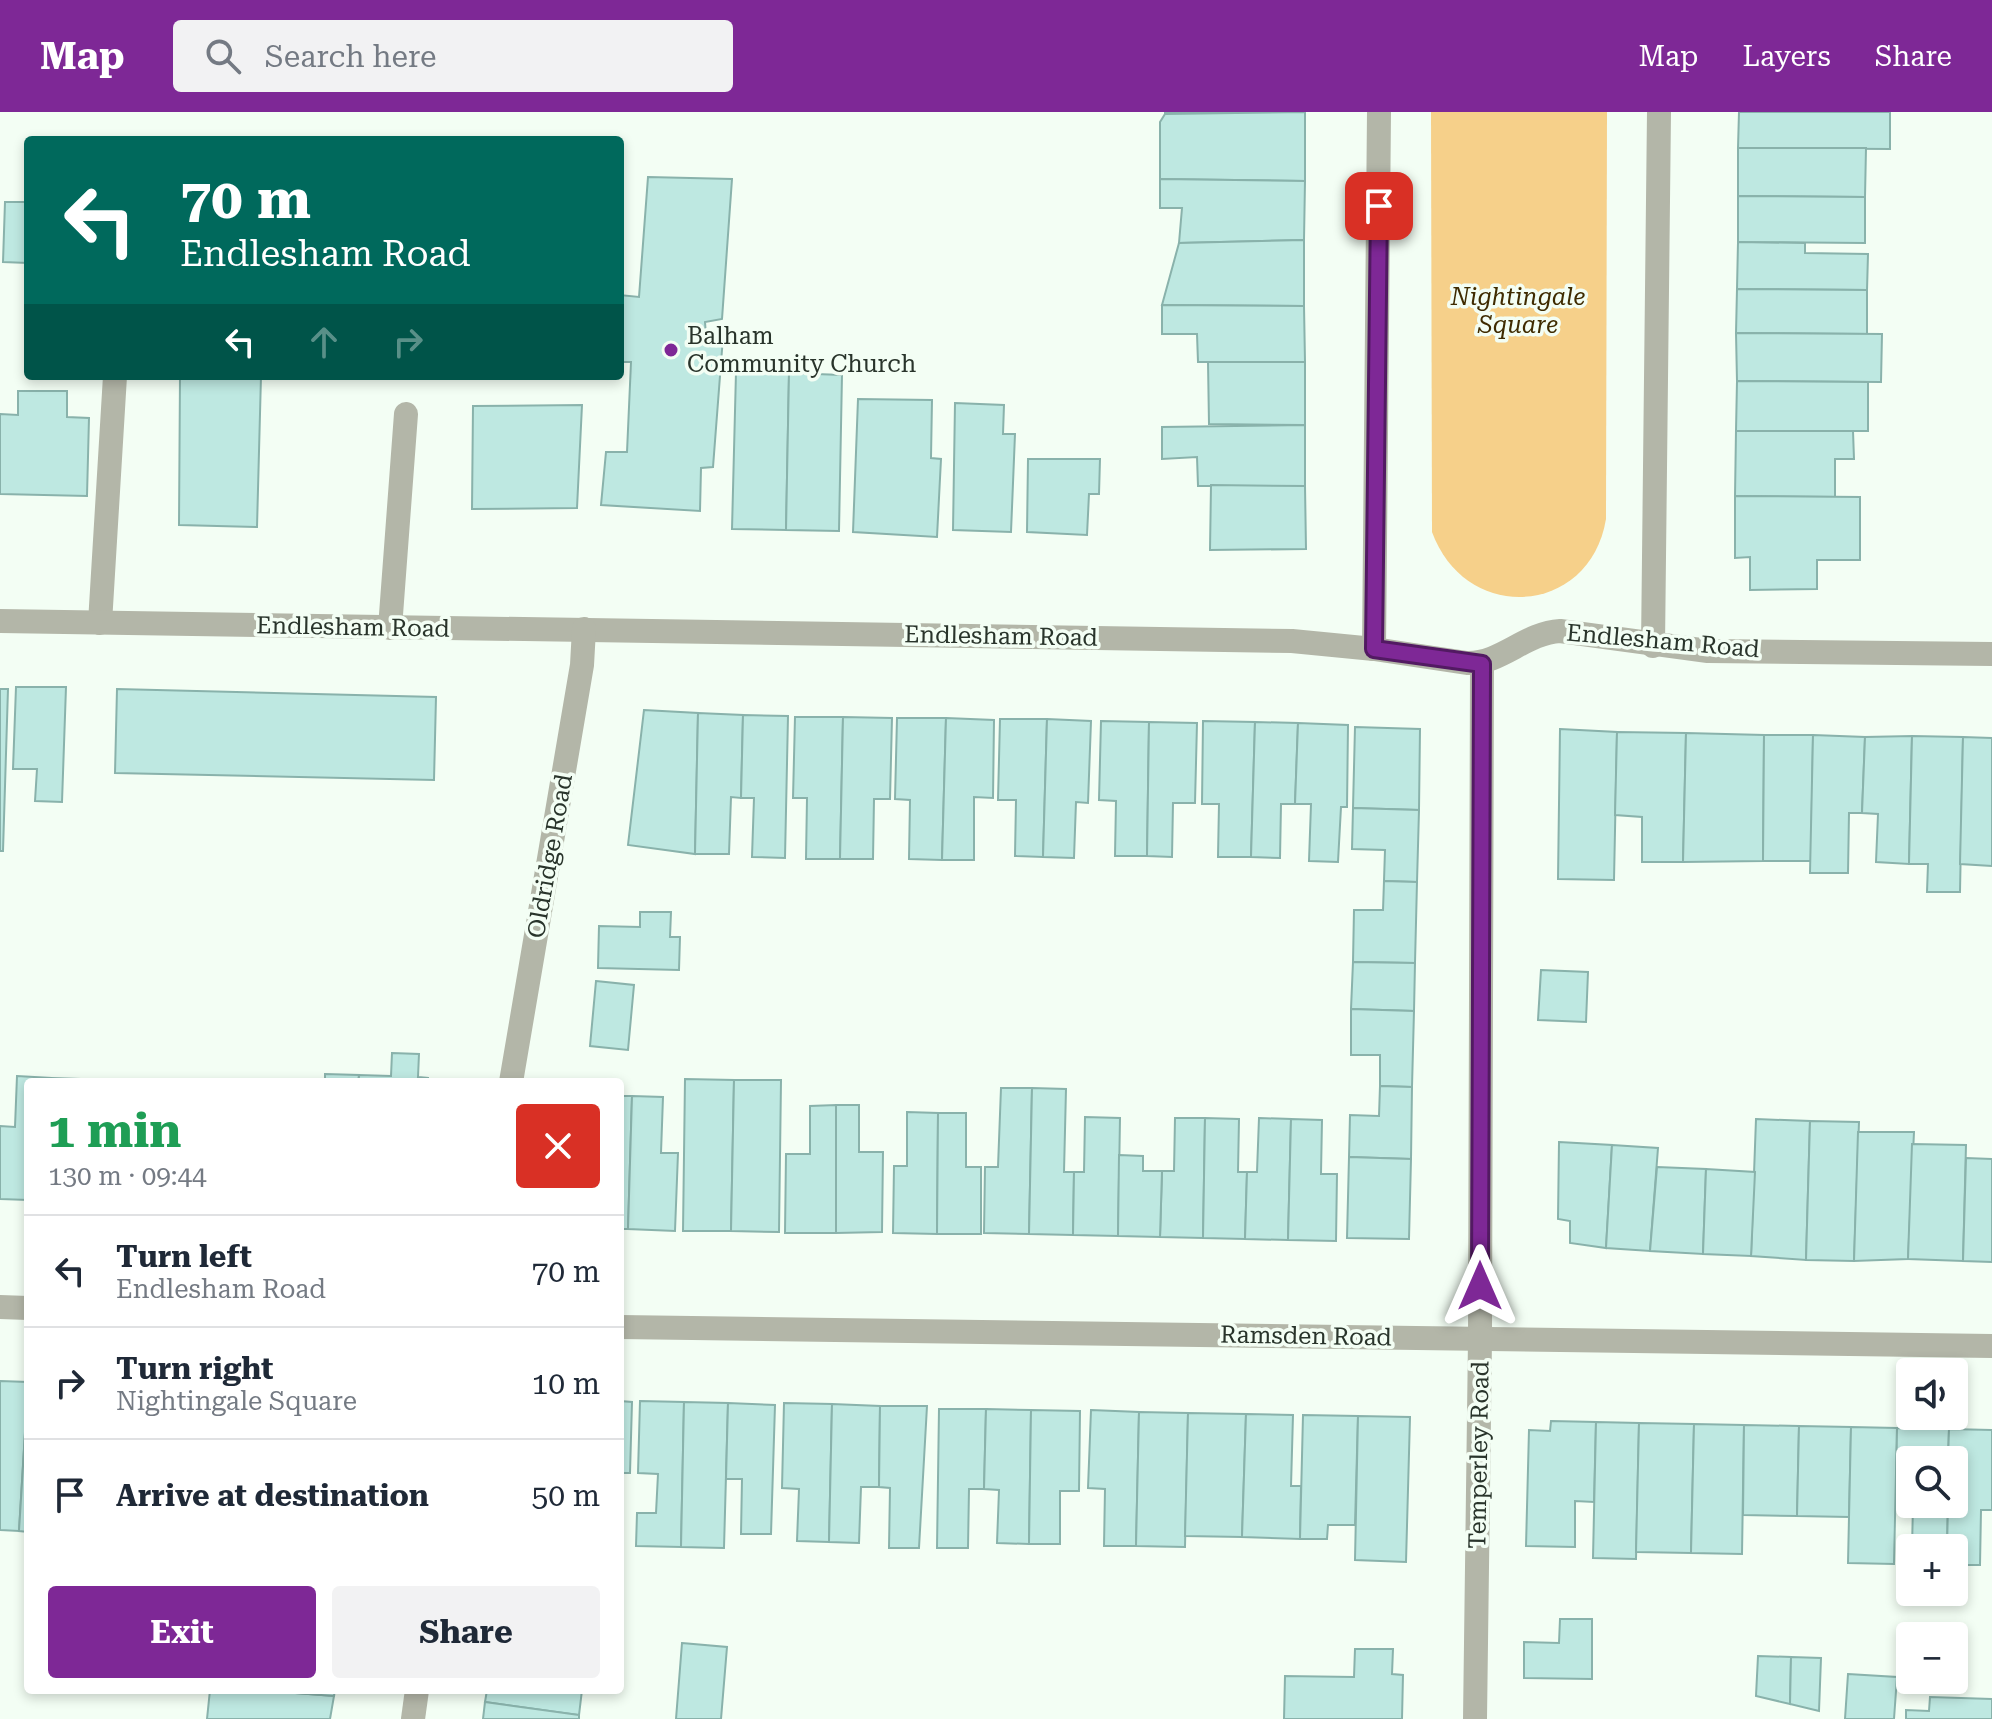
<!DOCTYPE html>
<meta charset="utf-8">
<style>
body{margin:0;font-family:"Roboto Serif",serif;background:#f2f2f3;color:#1f2937;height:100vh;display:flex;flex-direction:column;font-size:30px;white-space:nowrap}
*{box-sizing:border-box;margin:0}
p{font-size:26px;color:#747a83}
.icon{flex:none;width:44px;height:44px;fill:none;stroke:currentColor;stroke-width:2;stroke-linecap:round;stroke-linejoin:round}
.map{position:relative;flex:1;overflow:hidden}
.sheet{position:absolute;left:24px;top:966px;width:600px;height:616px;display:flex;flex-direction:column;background:#fff;border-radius:8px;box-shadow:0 4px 12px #0003}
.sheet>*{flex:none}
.guide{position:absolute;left:24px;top:24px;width:600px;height:244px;border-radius:8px;box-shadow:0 4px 12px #0003;background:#00695c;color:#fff;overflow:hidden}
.fabs{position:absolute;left:1896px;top:1246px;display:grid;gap:16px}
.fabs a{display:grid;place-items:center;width:72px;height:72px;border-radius:8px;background:#fff;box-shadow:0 4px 12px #0003;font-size:40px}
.pin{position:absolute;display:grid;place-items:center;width:68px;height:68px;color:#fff;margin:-34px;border-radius:16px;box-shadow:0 4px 12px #0006}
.me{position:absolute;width:88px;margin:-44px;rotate:0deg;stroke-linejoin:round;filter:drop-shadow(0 0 6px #0008)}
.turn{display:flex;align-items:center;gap:28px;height:168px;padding:0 24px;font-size:36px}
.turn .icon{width:104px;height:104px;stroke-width:2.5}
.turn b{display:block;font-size:56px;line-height:68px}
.lanes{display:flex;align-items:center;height:76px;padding:0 24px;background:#0003;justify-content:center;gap:40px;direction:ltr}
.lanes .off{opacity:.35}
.round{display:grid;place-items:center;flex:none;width:84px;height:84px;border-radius:8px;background:#f2f2f3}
.head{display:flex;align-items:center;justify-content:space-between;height:136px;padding:0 24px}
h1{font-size:48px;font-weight:700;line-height:60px;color:#1e9e55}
.action{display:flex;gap:16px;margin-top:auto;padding:16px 24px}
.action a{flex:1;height:92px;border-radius:8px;background:#7e2896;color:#fff;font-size:32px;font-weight:700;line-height:92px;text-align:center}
.action a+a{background:#f2f2f3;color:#1f2937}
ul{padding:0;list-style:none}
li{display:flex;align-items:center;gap:24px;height:112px;padding:0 24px;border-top:2px solid #e0e1e3}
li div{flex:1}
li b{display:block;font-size:30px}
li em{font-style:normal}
header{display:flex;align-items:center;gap:48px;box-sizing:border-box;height:112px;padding:0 40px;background:#7e2896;color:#fff}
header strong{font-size:38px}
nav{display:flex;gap:44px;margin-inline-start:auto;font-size:28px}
.search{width:560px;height:72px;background:#f2f2f3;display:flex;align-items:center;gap:20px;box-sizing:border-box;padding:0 28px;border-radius:8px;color:#747a83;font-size:30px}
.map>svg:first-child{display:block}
.green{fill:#f6d08a}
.building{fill:#bee8e1;stroke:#89b2ab;stroke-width:2}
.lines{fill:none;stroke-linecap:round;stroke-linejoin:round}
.lane{stroke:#b3b6a8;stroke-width:24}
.street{stroke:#b3b6a8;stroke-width:24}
.route-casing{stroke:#521a62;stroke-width:20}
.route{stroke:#7e2896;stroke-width:14}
.poi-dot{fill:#7e2896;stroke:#f3fef4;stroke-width:3}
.labels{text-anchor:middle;stroke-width:7;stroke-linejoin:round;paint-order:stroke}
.park-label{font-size:24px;font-style:italic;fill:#3f2b00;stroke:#f3fef4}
.poi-label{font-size:24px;fill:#29342b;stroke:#f3fef4;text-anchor:start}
.street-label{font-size:24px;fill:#29342b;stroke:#f3fef4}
</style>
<header>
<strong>Map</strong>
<div class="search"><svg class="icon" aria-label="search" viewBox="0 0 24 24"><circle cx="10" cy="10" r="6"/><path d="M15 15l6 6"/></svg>Search here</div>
<nav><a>Map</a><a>Layers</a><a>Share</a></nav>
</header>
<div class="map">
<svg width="1992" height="1607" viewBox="0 0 1992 1607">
<rect width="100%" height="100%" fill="#f3fef4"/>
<path class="green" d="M1431,0H1607L1606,407C1590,504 1466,513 1432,420Z"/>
<g class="building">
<path d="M1165,0H1305L1165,2Z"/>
<path d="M1305,0V69L1160,67V10L1165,2Z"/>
<path d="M1739,0H1890V37L1738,36Z"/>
<path d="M1738,36H1866L1865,85L1738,84Z"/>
<path d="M648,65L732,67L722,207L705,210L706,223L723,225L713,355L701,356L700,399L601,393L606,340H627L631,250H620V183L639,185Z"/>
<path d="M1160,67L1305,69L1304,128L1179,131L1182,96H1160Z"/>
<path d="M1738,84L1865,85V131L1738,130Z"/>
<path d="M5,90H28V151L3,150Z"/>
<path d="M1304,128V194L1162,193L1179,131Z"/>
<path d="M1738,130L1805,131V141L1868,142L1867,178L1737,177Z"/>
<path d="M1737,177L1867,178V222L1736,221Z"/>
<path d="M1162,193L1304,194L1305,250H1198L1197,222H1162Z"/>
<path d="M1736,221L1882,222L1881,270L1737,269Z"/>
<path d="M1208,250H1305V313L1209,312Z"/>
<path d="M736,260L789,261L786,418L732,417Z"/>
<path d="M789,261L842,263L839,419L786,418Z"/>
<path d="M180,264H261L257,415L179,413Z"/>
<path d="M1737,269L1868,270V319H1736Z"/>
<path d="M18,279H67V305L89,306L87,384L0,382V302L18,303Z"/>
<path d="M858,287L932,288L931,346L941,347L937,425L853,420Z"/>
<path d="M955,291L1004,293L1003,322H1015L1011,420L953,418Z"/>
<path d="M582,293L577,396L472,397L473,294Z"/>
<path d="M1305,313V374H1198L1197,345L1162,347V315Z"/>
<path d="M1736,319H1853L1854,347H1835V385L1735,384Z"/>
<path d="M1028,347H1100L1099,382H1089L1087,423L1027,420Z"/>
<path d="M1211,373L1305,374L1306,437L1210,438Z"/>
<path d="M1735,384L1860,385V448H1817V477L1750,478V445L1735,446Z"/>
<path d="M16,575H66L62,690L35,689L37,657H13Z"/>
<path d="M0,577H8L3,739H0Z"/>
<path d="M117,577L436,585L434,668L115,661Z"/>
<path d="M644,598L698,601L695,742L628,733Z"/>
<path d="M698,601L743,603L741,686L731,685L729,742H695Z"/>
<path d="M743,603L788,604L785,746L752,745L754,686H741Z"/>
<path d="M795,605H843L840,747H806L807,686H793Z"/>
<path d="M843,605L892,606L890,687H874L873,747H840Z"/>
<path d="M897,606H946L942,748L909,747L910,688L895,687Z"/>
<path d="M946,606L994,608L993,686L974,685V748H942Z"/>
<path d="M1000,607H1047L1043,745L1015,744L1016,688H998Z"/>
<path d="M1047,607L1091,609L1088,691L1076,690L1074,746L1043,745Z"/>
<path d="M1101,609L1149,610L1147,744H1115L1116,689L1099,688Z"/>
<path d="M1203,609L1255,610L1251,745H1218L1219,692H1202Z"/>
<path d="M1149,610L1197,611L1195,691H1173L1172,745L1147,744Z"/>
<path d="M1255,610L1298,611L1295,692H1281L1280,746L1251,745Z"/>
<path d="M1298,611L1348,613L1347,695H1341L1338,750L1309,749L1311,692H1295Z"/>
<path d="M1355,615L1420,617L1419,698L1353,696Z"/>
<path d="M1560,617L1617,620L1614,768L1558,767Z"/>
<path d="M1617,620L1686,621L1683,750H1642V705L1615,703Z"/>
<path d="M1686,621L1764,623L1763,749L1683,750Z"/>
<path d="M1764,623H1813L1811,749H1763Z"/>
<path d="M1813,623L1865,625L1862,701H1849L1848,761H1810Z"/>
<path d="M1912,624L1909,752L1876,750L1878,702L1862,701L1865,625Z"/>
<path d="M1912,624L1963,625L1960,780H1927L1928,752H1909Z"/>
<path d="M1963,625L1992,626V754L1960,752Z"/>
<path d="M1353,696L1419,698L1417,770L1384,769L1385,738L1352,737Z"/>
<path d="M1384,769L1417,770L1415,851L1353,850L1354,798H1383Z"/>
<path d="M640,800H671L670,825H680L679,858L598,856L599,814L640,815Z"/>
<path d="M1353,850L1415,851L1414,899L1351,897Z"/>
<path d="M1541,858L1588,860L1586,910L1538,908Z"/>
<path d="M596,869L634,873L628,938L590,934Z"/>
<path d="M1351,897L1414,899L1412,975L1380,974V943H1351Z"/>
<path d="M392,941L419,942L418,965L428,966V970H358L359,963L391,964Z"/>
<path d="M325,962L359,963L358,970H325Z"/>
<path d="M17,964L51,966V970H28V1088L0,1087V1014L15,1015Z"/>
<path d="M51,966L80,967V970H51Z"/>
<path d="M170,967L195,968V970H170Z"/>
<path d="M685,967L734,968L731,1119H683Z"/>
<path d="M734,968H781L779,1120L731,1119Z"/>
<path d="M1380,974L1412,975L1411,1047L1349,1045L1350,1003L1379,1004Z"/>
<path d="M1001,976H1032L1029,1122L984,1121L985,1055H998Z"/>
<path d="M1032,976L1066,977L1064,1060H1074L1073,1123L1029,1122Z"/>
<path d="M620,984H632L628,1117H620Z"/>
<path d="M632,984L663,985L661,1041H678L675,1119L628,1117Z"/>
<path d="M836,993V1121H785L786,1042H810V994Z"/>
<path d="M836,993H859V1040H883L882,1120L836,1121Z"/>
<path d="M907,1000L938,1001L937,1122L893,1121L894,1054H907Z"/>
<path d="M938,1001H966V1055H981V1122H937Z"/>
<path d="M1085,1005L1120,1006L1118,1124L1073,1123L1074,1060H1084Z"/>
<path d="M1175,1006H1205L1203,1126L1160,1125L1162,1059H1174Z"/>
<path d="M1205,1006L1239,1007L1238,1060H1247L1245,1127L1203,1126Z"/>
<path d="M1259,1006L1291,1007L1288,1128L1245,1127L1247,1060H1257Z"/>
<path d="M1291,1007L1322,1008L1321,1062H1337L1336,1129L1288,1128Z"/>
<path d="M1756,1007L1810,1009L1806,1148L1751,1144Z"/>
<path d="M1810,1009L1859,1010L1854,1149L1806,1148Z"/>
<path d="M1858,1020H1914L1908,1147L1854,1149Z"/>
<path d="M1559,1030L1612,1033L1606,1136L1570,1131V1109L1558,1107Z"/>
<path d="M1912,1032L1966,1033L1963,1149L1908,1147Z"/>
<path d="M1612,1033L1658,1036L1650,1139L1606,1136Z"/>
<path d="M1119,1043L1143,1044V1059H1162L1160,1125L1118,1124Z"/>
<path d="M1349,1045L1411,1047L1409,1127L1347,1126Z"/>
<path d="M1966,1046L1992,1047V1150L1963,1149Z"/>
<path d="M1657,1055L1706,1057L1703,1142L1650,1139Z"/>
<path d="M1706,1057L1755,1060L1751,1144L1703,1142Z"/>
<path d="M0,1269L28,1270L19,1419L0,1418Z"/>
<path d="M28,1273V1420L19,1419Z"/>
<path d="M620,1289L632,1290L630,1361H620Z"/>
<path d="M640,1289L684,1290L681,1435L636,1434L637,1401H656L658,1362L638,1361Z"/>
<path d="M684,1290L728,1291L724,1436L681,1435Z"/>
<path d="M728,1291L775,1293L771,1422H741L742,1367H726Z"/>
<path d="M784,1291L832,1292L829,1430L797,1429L799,1377L782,1376Z"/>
<path d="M832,1292L880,1294L879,1375H861L859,1431L829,1430Z"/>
<path d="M880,1294H927L919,1436H889L890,1376L879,1375Z"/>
<path d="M939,1297H986L984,1377H969L968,1436H937Z"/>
<path d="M986,1297L1031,1298L1029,1432L997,1431L999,1378L984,1377Z"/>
<path d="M1031,1298L1080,1299L1079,1379H1060V1432H1029Z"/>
<path d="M1091,1298L1139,1300L1136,1434H1104L1105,1377L1088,1376Z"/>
<path d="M1139,1300L1188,1301L1185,1435L1136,1434Z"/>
<path d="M1188,1301L1246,1302L1242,1425L1185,1424Z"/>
<path d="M1246,1302L1293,1303L1291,1374H1301L1300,1427L1242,1425Z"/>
<path d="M1303,1303L1358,1304L1355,1413H1328L1327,1427H1300Z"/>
<path d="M1358,1304L1410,1305L1406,1450L1355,1448Z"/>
<path d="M1551,1309L1596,1310L1594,1390L1575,1389V1435L1526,1434L1529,1318L1550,1319Z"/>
<path d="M1596,1310L1639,1311L1636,1447L1593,1446Z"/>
<path d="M1639,1311L1694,1312L1691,1441L1636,1440Z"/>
<path d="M1694,1312L1744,1313L1742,1442L1691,1441Z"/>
<path d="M1744,1313L1799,1314L1797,1404L1743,1403Z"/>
<path d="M1799,1314L1851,1315L1849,1405L1797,1404Z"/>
<path d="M1851,1315L1897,1316L1894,1452L1848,1451Z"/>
<path d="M1897,1316L1949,1317L1948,1348H1910V1392H1948L1947,1436H1912L1913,1393L1896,1394Z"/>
<path d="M1949,1317L1992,1318V1398H1981L1980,1453H1954V1436H1947L1948,1392H1954V1348H1948Z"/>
<path d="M1560,1507H1592V1567L1524,1566V1530L1559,1531Z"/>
<path d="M682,1531L727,1535L721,1607H676Z"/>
<path d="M1355,1537H1393L1392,1562L1403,1563L1402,1607H1284L1285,1564L1354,1565Z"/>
<path d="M1758,1544L1791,1545L1790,1592L1756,1584Z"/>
<path d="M1791,1545L1821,1546L1819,1599L1790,1592Z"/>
<path d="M1848,1562L1897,1565L1894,1607H1845Z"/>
<path d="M210,1578H256L334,1584L330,1607H207Z"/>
<path d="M256,1578H335L334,1584Z"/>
<path d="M487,1578H582L579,1603L485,1590Z"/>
<path d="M1930,1585L1992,1587V1607H1906V1598L1929,1599Z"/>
<path d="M485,1590L579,1603V1607H483Z"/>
</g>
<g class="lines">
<path class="lane" d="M100,511L115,264"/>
<g class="street">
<path d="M0,509L1292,529L1374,537L1467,551C1501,552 1525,521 1560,519L1708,539L1992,542"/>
<path d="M390,516L406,302"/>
<path d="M1653,534L1659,0"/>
<path d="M1374,537L1379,0"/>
<path d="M511,970L582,553L584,517"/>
<path d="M0,1195L28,1196"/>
<path d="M620,1215L1992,1234"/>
<path d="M413,1607L417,1578"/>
<path d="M1475,1607L1480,1227L1482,552"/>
</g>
</g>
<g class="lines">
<defs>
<path id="route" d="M1379,94L1374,537L1482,552L1480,1174"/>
</defs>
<use href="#route" class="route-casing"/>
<use href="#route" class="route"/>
</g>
<circle class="poi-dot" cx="671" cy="238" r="8"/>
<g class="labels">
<g class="park-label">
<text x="1518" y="193">Nightingale<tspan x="1518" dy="28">Square</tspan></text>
</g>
<g class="poi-label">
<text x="687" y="232">Balham<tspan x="687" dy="28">Community Church</tspan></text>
</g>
<g class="street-label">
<text transform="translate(353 515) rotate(1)" y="8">Endlesham Road</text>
<text transform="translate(1001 524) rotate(1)" y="8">Endlesham Road</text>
<text transform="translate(1663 529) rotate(5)" y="8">Endlesham Road</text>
<text transform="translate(550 744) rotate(-80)" y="8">Oldridge Road</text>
<text transform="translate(1306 1224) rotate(1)" y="8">Ramsden Road</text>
<text transform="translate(1479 1343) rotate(-89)" y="8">Temperley Road</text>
</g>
</g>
</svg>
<div class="fabs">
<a><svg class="icon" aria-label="sound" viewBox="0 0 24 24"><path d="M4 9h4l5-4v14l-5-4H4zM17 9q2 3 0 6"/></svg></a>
<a><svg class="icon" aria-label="search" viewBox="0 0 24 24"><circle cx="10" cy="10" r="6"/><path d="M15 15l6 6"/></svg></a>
<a>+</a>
<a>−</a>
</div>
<div class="pin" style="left:1379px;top:94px;background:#d93025"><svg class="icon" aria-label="arrive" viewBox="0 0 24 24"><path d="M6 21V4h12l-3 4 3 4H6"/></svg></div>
<svg class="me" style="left:1480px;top:1174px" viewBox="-20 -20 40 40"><path d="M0-17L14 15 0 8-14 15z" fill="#7e2896" stroke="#fff" stroke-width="4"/></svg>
<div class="guide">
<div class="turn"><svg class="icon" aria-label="left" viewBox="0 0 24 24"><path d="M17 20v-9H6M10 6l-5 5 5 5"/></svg><div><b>70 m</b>Endlesham Road</div></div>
<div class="lanes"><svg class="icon" aria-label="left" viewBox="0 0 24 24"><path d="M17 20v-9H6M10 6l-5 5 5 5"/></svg><svg class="icon off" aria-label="ahead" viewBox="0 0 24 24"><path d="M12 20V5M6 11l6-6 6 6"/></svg><svg class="icon off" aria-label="right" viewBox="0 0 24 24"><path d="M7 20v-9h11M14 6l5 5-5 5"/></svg></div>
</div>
<section class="sheet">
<div class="head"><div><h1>1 min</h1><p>130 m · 09:44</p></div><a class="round" style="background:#d93025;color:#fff"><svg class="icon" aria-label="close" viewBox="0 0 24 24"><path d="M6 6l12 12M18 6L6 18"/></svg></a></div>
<ul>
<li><svg class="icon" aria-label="left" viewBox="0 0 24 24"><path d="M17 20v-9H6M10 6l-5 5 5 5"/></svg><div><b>Turn left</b><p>Endlesham Road</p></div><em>70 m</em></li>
<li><svg class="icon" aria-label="right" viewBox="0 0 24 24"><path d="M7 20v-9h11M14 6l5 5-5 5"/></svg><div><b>Turn right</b><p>Nightingale Square</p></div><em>10 m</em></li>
<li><svg class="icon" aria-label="arrive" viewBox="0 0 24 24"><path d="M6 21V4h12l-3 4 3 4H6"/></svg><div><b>Arrive at destination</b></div><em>50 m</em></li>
</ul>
<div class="action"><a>Exit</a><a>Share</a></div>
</section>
</div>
